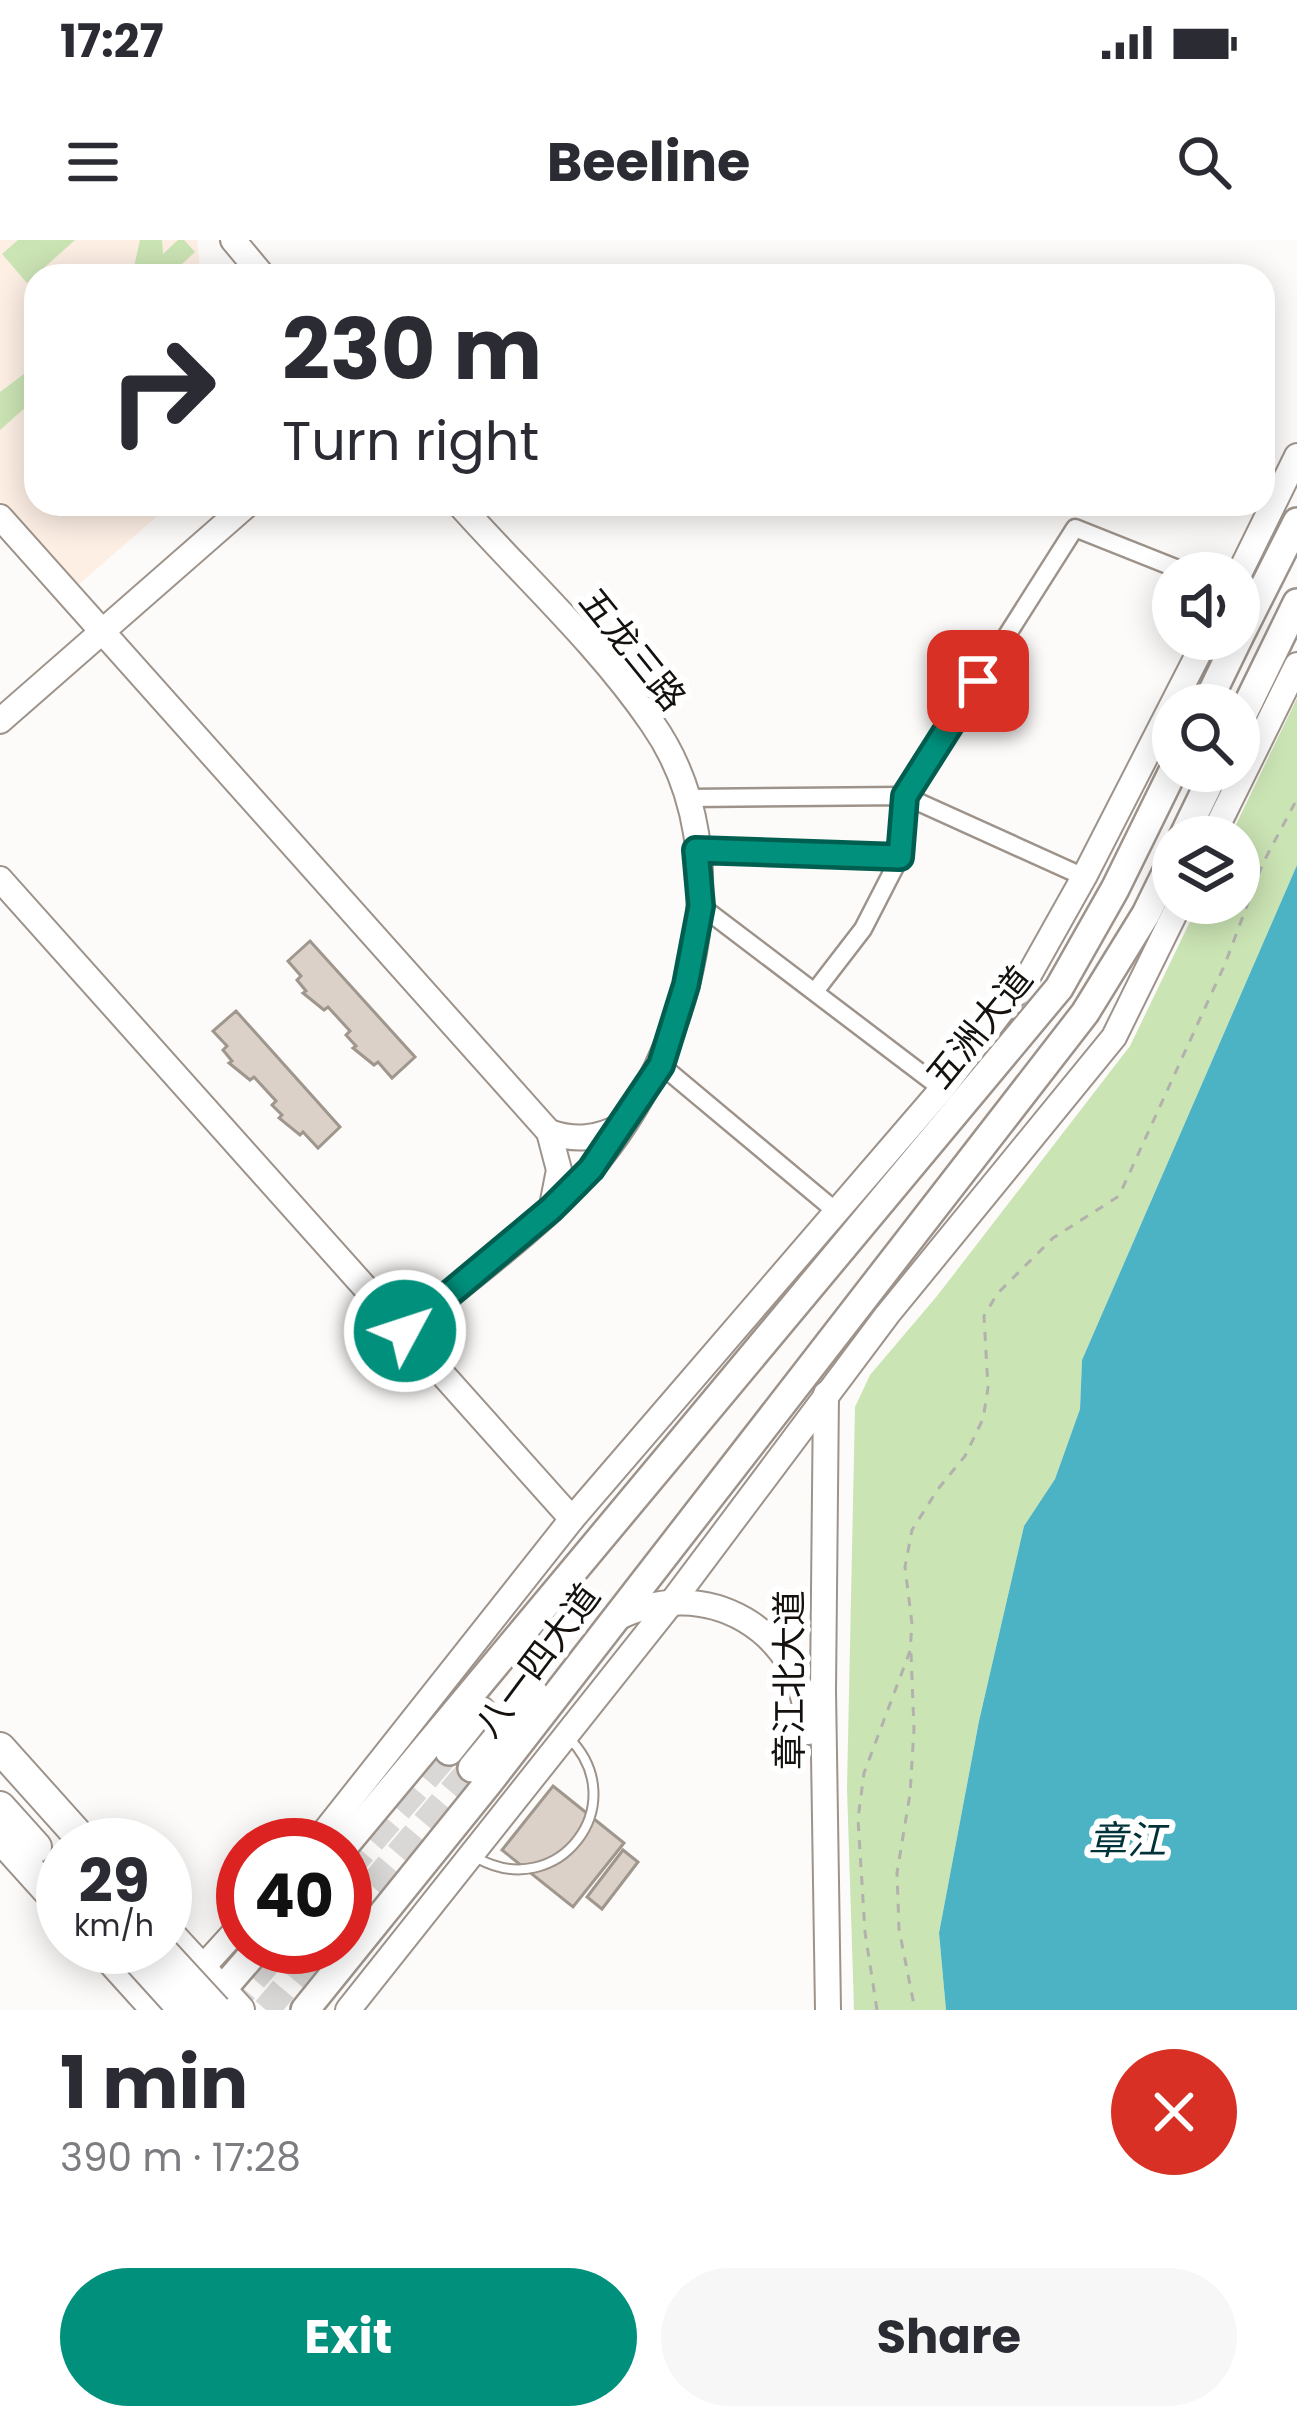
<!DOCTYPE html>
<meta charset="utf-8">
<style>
body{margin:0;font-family:Poppins,"Noto Sans SC",sans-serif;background:#f7f7f7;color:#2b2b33;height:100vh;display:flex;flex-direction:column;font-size:45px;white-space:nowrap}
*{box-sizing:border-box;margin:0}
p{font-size:39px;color:#7c7c81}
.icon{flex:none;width:66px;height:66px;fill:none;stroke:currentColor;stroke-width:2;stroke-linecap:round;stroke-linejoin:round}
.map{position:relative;height:1770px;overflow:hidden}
.details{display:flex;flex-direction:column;background:#fff;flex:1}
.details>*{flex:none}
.hud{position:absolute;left:24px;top:24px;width:1251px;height:252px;border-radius:36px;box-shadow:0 6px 30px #0003;background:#fff;color:#2b2b33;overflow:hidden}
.controls{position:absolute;left:1152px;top:312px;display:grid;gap:24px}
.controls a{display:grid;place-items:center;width:108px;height:108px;border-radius:50%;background:#fff;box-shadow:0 6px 30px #0003;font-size:60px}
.speed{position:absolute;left:36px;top:1578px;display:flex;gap:24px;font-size:60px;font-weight:700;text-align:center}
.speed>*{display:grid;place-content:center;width:156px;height:156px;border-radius:50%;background:#fff;box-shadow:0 6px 30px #0003;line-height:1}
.speed small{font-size:30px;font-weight:400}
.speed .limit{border:18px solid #d22;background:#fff;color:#111}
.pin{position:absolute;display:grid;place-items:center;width:102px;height:102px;color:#fff;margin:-51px;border-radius:24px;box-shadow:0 6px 18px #0006}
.me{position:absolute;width:132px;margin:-66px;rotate:50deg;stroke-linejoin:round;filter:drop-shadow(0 0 9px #0008)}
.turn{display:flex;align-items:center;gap:42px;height:252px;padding:0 60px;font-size:54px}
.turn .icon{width:156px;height:156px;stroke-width:2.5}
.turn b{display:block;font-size:84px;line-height:102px}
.round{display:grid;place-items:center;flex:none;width:126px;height:126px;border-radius:63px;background:#f7f7f7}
.head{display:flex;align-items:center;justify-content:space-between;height:204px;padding:0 60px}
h1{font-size:72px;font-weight:700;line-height:90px}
.cta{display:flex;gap:24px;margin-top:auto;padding:24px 60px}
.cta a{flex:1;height:138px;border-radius:72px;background:#00907c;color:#fff;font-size:48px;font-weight:700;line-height:138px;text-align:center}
.cta a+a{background:#f7f7f7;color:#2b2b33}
.status{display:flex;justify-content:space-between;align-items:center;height:84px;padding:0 60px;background:#fff;direction:ltr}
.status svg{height:33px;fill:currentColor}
header{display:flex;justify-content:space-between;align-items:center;height:156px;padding:0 60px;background:#fff;font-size:54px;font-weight:700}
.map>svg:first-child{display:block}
.built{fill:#fdefe4}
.green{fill:#cbe4b4}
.water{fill:#4cb3c4}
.building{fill:#dbd1c9;stroke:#9f968d;stroke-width:3}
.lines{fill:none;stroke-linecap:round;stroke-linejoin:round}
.primary-tunnel{stroke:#dad8d6;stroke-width:27;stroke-dasharray:27 14;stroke-linecap:butt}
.lane-casing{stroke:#9d938b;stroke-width:12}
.street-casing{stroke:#9d938b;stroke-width:21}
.secondary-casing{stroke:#9d938b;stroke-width:28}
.primary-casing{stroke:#9d938b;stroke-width:32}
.highway-casing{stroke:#9d938b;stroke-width:34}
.path{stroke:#b3b1ae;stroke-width:3;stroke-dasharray:9 9;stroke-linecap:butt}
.lane{stroke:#fff;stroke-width:8}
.street{stroke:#fff;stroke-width:16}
.secondary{stroke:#fff;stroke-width:24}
.primary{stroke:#fff;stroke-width:27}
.highway{stroke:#fff;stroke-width:30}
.highway-bridge-casing{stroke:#9d938b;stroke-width:34;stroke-linecap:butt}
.highway-bridge{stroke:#fff;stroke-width:30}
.route-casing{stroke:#005e51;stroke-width:30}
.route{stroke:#00907c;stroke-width:21}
.labels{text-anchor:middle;stroke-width:12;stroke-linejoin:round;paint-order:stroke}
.street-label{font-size:36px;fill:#14110e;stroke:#fff}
.water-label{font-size:39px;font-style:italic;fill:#003239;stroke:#fff}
</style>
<div class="status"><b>17:27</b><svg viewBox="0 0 49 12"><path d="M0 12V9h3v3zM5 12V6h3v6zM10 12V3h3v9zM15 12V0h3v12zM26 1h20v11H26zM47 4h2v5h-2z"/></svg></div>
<header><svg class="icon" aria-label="menu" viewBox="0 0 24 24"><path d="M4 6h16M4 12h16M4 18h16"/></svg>Beeline<svg class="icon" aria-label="search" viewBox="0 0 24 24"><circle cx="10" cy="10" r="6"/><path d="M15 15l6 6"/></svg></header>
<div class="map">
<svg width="1297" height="1770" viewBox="0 0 1297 1770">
<rect width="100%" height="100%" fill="#fdfbf9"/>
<path class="built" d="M0,0H197L200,27L209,36H36V264H171L77,346L0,261Z"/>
<g class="green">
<path d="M18,0H75L27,43L2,14Z"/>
<path d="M140,0H162L163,14L178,0H184L195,12L169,36H132Z"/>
<path d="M36,125V158L0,190V152Z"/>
<path d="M1297,458V625L1082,1120L1080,1169L1055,1239L1024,1286L979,1481L939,1693L946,1770H854L847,1548L855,1167L870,1135L937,1056L1130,806L1199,663H1239V597H1230Z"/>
</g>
<path class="water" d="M1297,625V1770H946L939,1693L979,1481L1024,1286L1055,1239L1080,1169L1082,1120Z"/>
<g class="building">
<path d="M310,701L415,817L392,838L378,822L374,825L353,808L356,806L346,795L350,791L328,767L324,770L303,753L306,751L297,740L301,736L288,721Z"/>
<path d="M236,771L340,887L318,908L303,892L300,895L279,878L282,875L272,865L276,861L254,837L250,840L229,823L232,821L223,810L227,806L213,791Z"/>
<path d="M553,1546L624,1603L573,1667L502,1610Z"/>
<path d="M623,1610L638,1622L602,1669L587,1657Z"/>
</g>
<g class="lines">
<g class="primary-tunnel">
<path d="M345,1632L449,1511"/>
<path d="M345,1677L472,1528"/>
<path d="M227,1770L281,1707"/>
<path d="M266,1770L319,1707"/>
</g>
<defs>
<path id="lane" d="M477,1618C558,1663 634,1564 569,1498"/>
<g id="street">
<path d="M690,558L905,556L1084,637"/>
<path d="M696,610L900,617"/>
<path d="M701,666L942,849"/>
<path d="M816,750L863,689L900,617L905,556L1075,288L1188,333"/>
<path d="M661,825L838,973"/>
</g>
<g id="secondary">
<path d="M233,0L263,36"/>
<path d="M0,277L549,892L559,930L552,966"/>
<path d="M1239,334L1297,216"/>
<path d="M0,481L248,264"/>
<path d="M1212,597L1297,425"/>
<path d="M0,639L572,1279"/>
<path d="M549,892C575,901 597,899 621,886"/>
<path d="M405,1091C467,1039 538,990 591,929C690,814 746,617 652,483C597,403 523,336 459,264"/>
<path d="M826,1154L823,1450L828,1770"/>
<path d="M615,1379C705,1332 806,1390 808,1492"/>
<path d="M314,1605L572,1279L942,849L1029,735L1084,637L1206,399"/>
<path d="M192,1739L243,1683"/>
<path d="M348,1770L672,1362L887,1075L1114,797L1180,663"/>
</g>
<g id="primary">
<path d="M1239,397L1297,282"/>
<path d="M1206,465L1238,399"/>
<path d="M1239,482L1297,363"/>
<path d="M1183,597L1215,531"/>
<path d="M449,1511L481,1471"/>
<path d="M472,1528L534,1453"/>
<path d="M345,1605L1059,748L1115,649L1173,531"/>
<path d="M207,1767L259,1707"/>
<path d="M305,1770L489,1542L1085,773L1146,674L1173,619"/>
</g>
<g id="highway">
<path d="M0,1508L87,1605"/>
<path d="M0,1567L36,1607"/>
<path d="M0,1597L63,1667"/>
<path d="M165,1690L239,1770"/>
<path d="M100,1707L157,1770"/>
</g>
</defs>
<use href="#lane" class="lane-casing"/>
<use href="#street" class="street-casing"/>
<use href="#secondary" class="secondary-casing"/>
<use href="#primary" class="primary-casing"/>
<use href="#highway" class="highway-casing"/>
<g class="path">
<path d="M911,1413L914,1489L910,1554L897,1633L899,1689L915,1770"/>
<path d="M877,1770L865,1692L858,1579L864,1533L910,1411L912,1384L905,1327L912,1290L938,1249L965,1216L983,1179L988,1148L984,1076L997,1054L1053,998L1119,956L1225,724L1263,623L1297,559"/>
</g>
<use href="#lane" class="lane"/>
<use href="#street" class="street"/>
<use href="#secondary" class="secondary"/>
<use href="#primary" class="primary"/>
<use href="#highway" class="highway"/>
<defs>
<g id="highway-bridge">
<path d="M127,1707L184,1770"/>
<path d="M158,1707L216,1770"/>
</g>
</defs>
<use href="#highway-bridge" class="highway-bridge-casing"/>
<use href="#highway-bridge" class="highway-bridge"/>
</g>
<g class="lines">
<defs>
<path id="route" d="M405,1091L551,969L591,929L661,825L686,745L701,666L696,610L900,617L905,556L978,441"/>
</defs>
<use href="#route" class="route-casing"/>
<use href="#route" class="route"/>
</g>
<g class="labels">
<g class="street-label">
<text transform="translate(633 409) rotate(51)" y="13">五龙三路</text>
<text transform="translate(979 787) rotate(-51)" y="13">五洲大道</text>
<text transform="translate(537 1420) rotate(-53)" y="13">八一四大道</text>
<text transform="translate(789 1440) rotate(-90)" y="13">章江北大道</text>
</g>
<g class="water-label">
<text x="1127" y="1614">章江</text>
</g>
</g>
</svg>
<div class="controls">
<a><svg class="icon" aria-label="sound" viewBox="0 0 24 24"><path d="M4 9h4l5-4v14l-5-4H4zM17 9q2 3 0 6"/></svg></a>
<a><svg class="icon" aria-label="search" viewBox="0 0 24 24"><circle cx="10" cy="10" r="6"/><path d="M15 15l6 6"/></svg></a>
<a><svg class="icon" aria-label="layers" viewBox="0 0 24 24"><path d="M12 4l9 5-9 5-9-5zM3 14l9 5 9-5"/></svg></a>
</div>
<div class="speed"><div>29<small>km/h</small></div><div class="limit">40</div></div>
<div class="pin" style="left:978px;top:441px;background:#d93025"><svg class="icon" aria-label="arrive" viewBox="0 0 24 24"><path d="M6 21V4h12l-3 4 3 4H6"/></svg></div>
<svg class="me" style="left:405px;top:1091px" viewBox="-20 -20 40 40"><circle r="17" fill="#00907c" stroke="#fff" stroke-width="3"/><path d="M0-11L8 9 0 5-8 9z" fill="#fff"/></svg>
<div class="hud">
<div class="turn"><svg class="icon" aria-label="right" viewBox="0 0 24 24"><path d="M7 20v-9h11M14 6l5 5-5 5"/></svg><div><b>230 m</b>Turn right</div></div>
</div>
</div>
<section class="details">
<div class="head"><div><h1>1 min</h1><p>390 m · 17:28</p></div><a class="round" style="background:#d93025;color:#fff"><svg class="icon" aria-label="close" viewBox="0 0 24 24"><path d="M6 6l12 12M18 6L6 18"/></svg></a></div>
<div class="cta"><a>Exit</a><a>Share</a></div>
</section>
